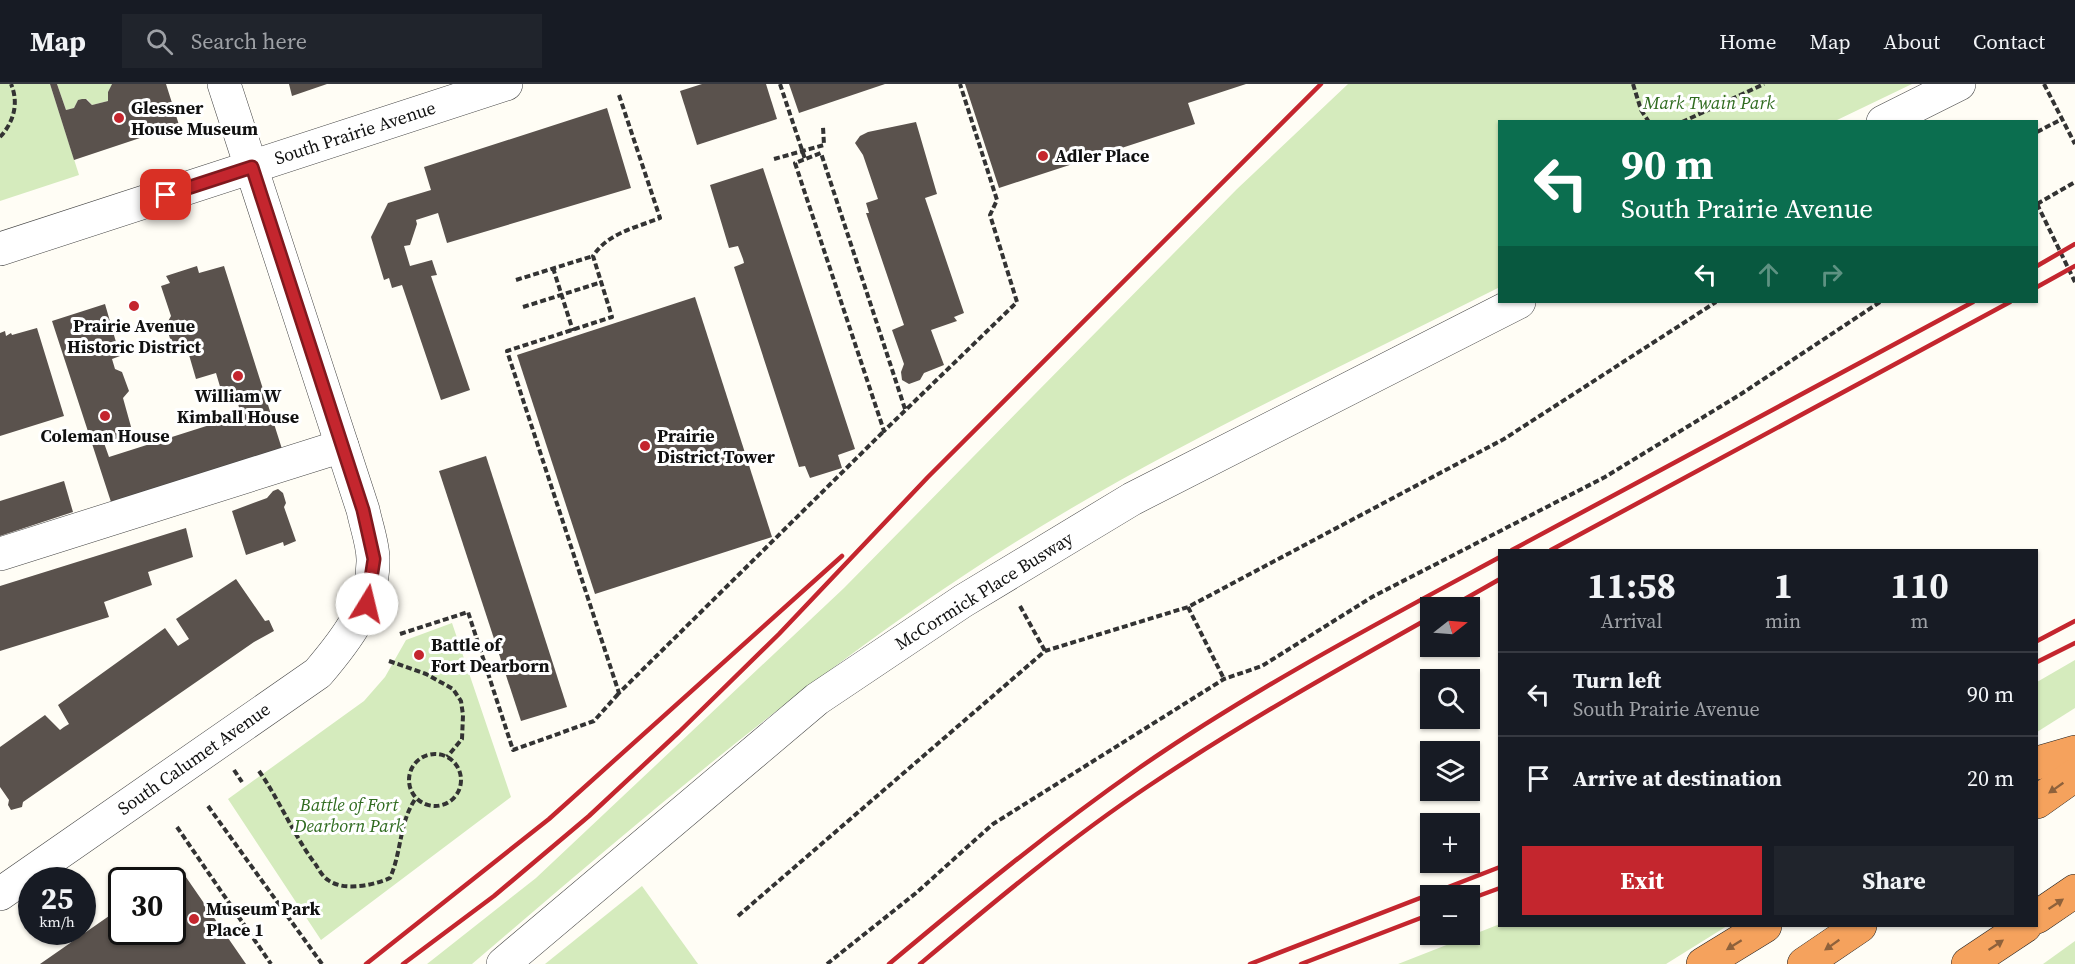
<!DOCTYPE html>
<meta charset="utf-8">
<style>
body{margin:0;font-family:"Source Serif 4",serif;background:#20242c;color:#f1f3f6;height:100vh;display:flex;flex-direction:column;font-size:22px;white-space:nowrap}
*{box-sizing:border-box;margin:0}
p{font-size:20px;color:#9ea1a6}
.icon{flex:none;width:33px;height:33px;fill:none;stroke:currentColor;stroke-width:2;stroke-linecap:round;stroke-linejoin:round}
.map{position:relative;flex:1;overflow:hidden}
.side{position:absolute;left:1498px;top:465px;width:540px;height:378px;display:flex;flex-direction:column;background:#171b24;border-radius:0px;box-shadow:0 2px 4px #0004}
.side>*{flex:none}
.hud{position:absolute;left:1498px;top:36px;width:540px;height:183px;border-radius:0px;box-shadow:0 2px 4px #0004;background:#0b6e4f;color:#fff;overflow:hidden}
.needle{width:39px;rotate:73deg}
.controls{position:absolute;left:1420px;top:513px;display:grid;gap:12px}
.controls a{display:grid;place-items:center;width:60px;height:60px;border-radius:0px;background:#171b24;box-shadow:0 2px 4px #0004;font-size:30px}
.speed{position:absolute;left:18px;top:783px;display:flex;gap:12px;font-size:30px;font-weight:700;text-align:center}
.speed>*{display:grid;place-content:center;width:78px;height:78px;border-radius:50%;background:#171b24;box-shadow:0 2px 4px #0004;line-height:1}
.speed small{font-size:15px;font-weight:400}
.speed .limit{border:3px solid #111;border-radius:9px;background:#fff;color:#111}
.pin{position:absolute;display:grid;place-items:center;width:51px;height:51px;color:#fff;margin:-26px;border-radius:12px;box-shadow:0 3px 9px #0006}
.me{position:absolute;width:66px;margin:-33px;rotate:9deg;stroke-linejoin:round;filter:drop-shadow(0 0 4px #0008)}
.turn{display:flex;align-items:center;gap:21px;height:126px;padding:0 24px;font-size:27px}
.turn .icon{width:78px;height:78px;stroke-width:2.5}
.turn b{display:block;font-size:42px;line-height:51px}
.lanes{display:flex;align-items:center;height:57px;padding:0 24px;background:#0003;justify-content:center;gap:30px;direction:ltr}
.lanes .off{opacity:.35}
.eta{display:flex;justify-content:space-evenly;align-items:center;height:102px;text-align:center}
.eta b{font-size:36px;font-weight:700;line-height:42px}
.primary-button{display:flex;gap:12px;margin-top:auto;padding:12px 24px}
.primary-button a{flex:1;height:69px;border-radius:0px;background:#c4262e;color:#fff;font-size:24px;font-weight:700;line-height:69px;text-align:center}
.primary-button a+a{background:#20242c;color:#f1f3f6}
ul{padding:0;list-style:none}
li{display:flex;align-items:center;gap:18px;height:84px;padding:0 24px;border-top:2px solid #363941}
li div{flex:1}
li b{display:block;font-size:22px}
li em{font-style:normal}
header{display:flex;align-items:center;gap:36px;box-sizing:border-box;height:84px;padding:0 30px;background:#171b24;border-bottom:2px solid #363941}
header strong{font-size:28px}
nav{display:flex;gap:33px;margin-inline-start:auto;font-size:21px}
.search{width:420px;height:54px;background:#20242c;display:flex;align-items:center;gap:15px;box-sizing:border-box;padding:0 21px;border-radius:0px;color:#9ea1a6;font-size:22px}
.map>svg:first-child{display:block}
.green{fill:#d5ebbd}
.building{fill:#5a524d}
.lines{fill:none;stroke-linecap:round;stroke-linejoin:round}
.minor-casing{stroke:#444;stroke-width:34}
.highway-casing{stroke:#222;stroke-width:34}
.path{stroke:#333;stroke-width:4;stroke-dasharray:6 3;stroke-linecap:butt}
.minor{stroke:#fff;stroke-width:33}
.highway{stroke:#f5a25d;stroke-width:33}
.rail{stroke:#c4262e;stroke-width:4.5}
.oneway{fill:#8e613b}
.route-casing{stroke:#7f191e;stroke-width:15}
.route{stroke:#c4262e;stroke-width:10}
.poi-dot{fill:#c4262e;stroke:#fff;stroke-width:2}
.labels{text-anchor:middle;stroke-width:6;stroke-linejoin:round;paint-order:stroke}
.park-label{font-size:18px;font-style:italic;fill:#2f6b1f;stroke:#fff}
.poi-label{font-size:18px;font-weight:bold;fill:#111;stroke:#fff;text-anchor:start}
.street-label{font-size:18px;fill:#111;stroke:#fff}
</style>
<header>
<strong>Map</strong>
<div class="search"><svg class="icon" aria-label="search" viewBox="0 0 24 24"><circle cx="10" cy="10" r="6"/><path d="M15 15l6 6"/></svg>Search here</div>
<nav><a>Home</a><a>Map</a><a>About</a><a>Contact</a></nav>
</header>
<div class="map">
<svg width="2075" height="880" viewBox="0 0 2075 880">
<rect width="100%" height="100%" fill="#fffdf5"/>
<g class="green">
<path d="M0,0H50L79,91L0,117Z"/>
<path d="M57,0H112L108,8V17L92,21L87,15L78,16L74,24L66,26Z"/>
<path d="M1348,0H1912L1835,37L1500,38V203C1321,293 1136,377 969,488C793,604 632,743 472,880H427L536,794L844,504L1237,105Z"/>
<path d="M452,539L511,713L321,856L228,715L364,617L385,593L406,556Z"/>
<path d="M2075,576V624L2037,648V598Z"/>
<path d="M642,802L698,880H545Z"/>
<path d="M1500,840V842H1727L1666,880H1398Z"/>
<path d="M2075,857V880H2043Z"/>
</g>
<g class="building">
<path d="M50,0H57L66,26L74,24L78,16L82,15H86L92,21L108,17V8L112,0H166L179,41L74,76Z"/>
<path d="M289,0H327L292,12Z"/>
<path d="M702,0H766L777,35L697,61L680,7Z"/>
<path d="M789,0H885L799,29Z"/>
<path d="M965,0H1246L1188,19L1195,40L999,104Z"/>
<path d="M607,24L631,104L447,159L438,129L416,136L417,140L410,161L404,162L410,182L432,176L437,191L431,192L470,306L441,316L402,201L392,204L389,194L384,196L371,153L388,119L431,106L424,83Z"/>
<path d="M916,38L937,110L925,114L964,229L954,233L957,237L931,246L944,281L924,289L920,296L909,300L902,296L901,288L904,280L892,246L904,241L866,129H869L866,119L878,115L863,71L855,59L860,52L868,48Z"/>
<path d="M763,84L855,365L838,371L842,384L810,394L805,382L799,383L734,183L744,179L743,175L738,162L729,164L710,101Z"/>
<path d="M197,182L199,189L224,182L282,365L111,418L52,237L105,220L120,272L112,275L115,285L122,288L129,307L123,314L133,350L104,359L109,373L241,331L236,312L224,316L216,289L196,295L187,264L181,265L171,258L166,241L171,232L161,202L170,199L166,192Z"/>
<path d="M695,213L772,453L595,510L517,271Z"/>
<path d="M37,244L64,332L0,352V249L5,247L6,252L11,249L12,251Z"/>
<path d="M486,372L567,623L521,637L439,387Z"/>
<path d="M64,397L73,428L0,452V417Z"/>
<path d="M278,405L283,409L286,419L284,423L296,457L284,462L283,458L246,471L232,427L267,414L273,407Z"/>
<path d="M186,444L193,473L148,488L152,501L104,518L109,533L0,567V502Z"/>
<path d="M236,495L265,537L269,536L274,547L254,558L23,718L22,723L11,726L8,721L9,716L0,703V663L45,631L60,646L64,643L69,640L58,621L165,544L178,562L189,555L176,535Z"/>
<path d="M179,783L246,880H40L122,823V848H172V796H160Z"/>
</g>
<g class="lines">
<defs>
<g id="minor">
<path d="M1883,38L1959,0"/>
<path d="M0,165L506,0"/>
<path d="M0,470L342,362"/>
<path d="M0,810L318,589C346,556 374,521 373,475C373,460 366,441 363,426L224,0"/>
<path d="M503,880L817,615L963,517L1132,415L1519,218"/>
</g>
<g id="highway">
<path d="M2037,679L2075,668"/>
<path d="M2037,718L2075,691"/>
<path d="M2037,833L2075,807"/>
<path d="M1703,880L1765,842"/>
<path d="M1804,880L1860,842"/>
<path d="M1968,880L2025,842"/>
</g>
</defs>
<use href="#minor" class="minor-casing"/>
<use href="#highway" class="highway-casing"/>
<g class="path">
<path d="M780,0L805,75"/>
<path d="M1633,0L1641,26L1649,38"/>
<path d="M2044,0L2075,60"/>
<path d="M619,11L660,134C635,144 608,149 593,172L612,233L507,267L619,609L884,347"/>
<path d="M1682,38L1764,0"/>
<path d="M2037,48L2062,35"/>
<path d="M0,53C14,38 19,19 11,0"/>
<path d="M774,75L824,61L823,43"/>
<path d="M2037,120L2075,198"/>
<path d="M2037,120L2075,98"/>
<path d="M553,184L573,247"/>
<path d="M516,196L593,172"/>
<path d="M523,223L602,198"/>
<path d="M905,325L821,69L795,79L884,347L1017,218L990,131L997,116L960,0"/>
<path d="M1020,522L1045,567"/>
<path d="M1188,523L1224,595"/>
<path d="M400,550L468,528L513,666L594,637L619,609"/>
<path d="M389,577L426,590L453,605L461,617L463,631L462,655L447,673"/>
<circle cx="435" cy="696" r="26"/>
<path d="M234,686L242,698"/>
<path d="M259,687C280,717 294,752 316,781C319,786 323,793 328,796C344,808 374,801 390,794C402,767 399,738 416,714"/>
<path d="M208,722L322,880"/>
<path d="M177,743L271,880"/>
<path d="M738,832L1045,567L1188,523L1504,355L1716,218"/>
<path d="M827,880L916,809L993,740L1224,595L1262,582L1372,513L1605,393L1741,310L1880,218"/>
</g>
<use href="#minor" class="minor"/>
<use href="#highway" class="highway"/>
<g class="rail">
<path d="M2037,182L2075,160"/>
<path d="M2037,203L2075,182"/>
<path d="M1512,466L1973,218"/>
<path d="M1551,466L2010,218"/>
<path d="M1449,524L1500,495"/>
<path d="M2037,557L2075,537"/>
<path d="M2037,578L2075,559"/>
<path d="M1470,815L1500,804"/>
<path d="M366,880L549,735L842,472"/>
<path d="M403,880L494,812L589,732L679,648L779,550L928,393L1321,0"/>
<path d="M889,880C970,812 1052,745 1139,684C1253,605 1378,539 1500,473"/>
<path d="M920,880C994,818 1069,755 1150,701C1241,640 1335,587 1431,533"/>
<path d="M1250,880L1500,783"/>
<path d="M1301,880L1431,830"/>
</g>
</g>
<defs><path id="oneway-solid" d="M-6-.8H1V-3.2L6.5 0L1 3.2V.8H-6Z" transform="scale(1.5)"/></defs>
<g class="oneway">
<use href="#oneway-solid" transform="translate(2056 704) rotate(145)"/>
<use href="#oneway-solid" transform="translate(2056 820) rotate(-34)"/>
<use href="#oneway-solid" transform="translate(1734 861) rotate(148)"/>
<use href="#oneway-solid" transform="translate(1832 861) rotate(145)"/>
<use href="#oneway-solid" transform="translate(1996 861) rotate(-34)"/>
</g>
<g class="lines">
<defs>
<path id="route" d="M166,111L252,83L363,426L374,475L367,520"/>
</defs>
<use href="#route" class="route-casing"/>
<use href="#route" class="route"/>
</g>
<g class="poi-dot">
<circle cx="119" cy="34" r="6"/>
<circle cx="1043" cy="72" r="6"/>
<circle cx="134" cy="222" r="6"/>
<circle cx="238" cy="292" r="6"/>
<circle cx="105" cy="332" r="6"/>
<circle cx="645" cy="362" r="6"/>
<circle cx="419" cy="571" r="6"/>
<circle cx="194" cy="835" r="6"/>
</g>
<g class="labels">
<g class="park-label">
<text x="1709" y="25">Mark Twain Park</text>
<text x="349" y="727">Battle of Fort<tspan x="349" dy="21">Dearborn Park</tspan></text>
</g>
<g class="poi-label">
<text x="131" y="30">Glessner<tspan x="131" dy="21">House Museum</tspan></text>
<text x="1055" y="78">Adler Place</text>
<text x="134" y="248" text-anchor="middle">Prairie Avenue<tspan x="134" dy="21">Historic District</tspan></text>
<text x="238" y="318" text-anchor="middle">William W<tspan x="238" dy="21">Kimball House</tspan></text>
<text x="105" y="358" text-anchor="middle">Coleman House</text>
<text x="657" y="358">Prairie<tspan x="657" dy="21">District Tower</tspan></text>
<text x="431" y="567">Battle of<tspan x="431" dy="21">Fort Dearborn</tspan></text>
<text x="206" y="831">Museum Park<tspan x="206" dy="21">Place 1</tspan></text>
</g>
<g class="street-label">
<text transform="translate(355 49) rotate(-18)" y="6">South Prairie Avenue</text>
<text transform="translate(984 507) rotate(-32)" y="6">McCormick Place Busway</text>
<text transform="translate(194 675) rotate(-35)" y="6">South Calumet Avenue</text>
</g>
</g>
</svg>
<div class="controls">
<a><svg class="needle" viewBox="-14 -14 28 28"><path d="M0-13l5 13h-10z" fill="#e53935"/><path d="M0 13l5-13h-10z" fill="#9ea1a6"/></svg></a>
<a><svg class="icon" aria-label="search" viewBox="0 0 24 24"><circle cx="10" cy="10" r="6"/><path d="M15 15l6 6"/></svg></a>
<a><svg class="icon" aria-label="layers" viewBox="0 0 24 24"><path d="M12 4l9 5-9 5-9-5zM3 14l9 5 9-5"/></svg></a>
<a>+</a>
<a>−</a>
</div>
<div class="speed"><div>25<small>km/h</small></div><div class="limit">30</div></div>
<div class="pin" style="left:166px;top:111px;background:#d93025"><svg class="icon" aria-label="arrive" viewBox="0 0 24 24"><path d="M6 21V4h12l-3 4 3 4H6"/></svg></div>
<svg class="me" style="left:367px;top:520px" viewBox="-20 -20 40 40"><circle r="19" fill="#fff"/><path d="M0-13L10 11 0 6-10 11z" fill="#c4262e"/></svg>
<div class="hud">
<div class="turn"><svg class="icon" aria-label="left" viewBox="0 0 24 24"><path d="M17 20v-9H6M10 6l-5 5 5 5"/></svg><div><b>90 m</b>South Prairie Avenue</div></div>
<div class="lanes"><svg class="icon" aria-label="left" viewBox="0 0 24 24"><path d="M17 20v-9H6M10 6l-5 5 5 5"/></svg><svg class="icon off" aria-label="ahead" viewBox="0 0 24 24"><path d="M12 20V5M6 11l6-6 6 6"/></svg><svg class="icon off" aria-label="right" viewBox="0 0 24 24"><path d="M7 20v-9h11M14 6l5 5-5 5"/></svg></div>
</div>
<section class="side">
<div class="eta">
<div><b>11:58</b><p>Arrival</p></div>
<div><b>1</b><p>min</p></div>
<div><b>110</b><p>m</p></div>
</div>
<ul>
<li><svg class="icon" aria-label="left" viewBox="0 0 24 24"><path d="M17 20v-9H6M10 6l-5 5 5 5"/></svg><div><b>Turn left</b><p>South Prairie Avenue</p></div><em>90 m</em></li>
<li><svg class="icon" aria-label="arrive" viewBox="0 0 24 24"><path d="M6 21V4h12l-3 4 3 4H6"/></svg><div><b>Arrive at destination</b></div><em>20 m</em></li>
</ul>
<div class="primary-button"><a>Exit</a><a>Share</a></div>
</section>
</div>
